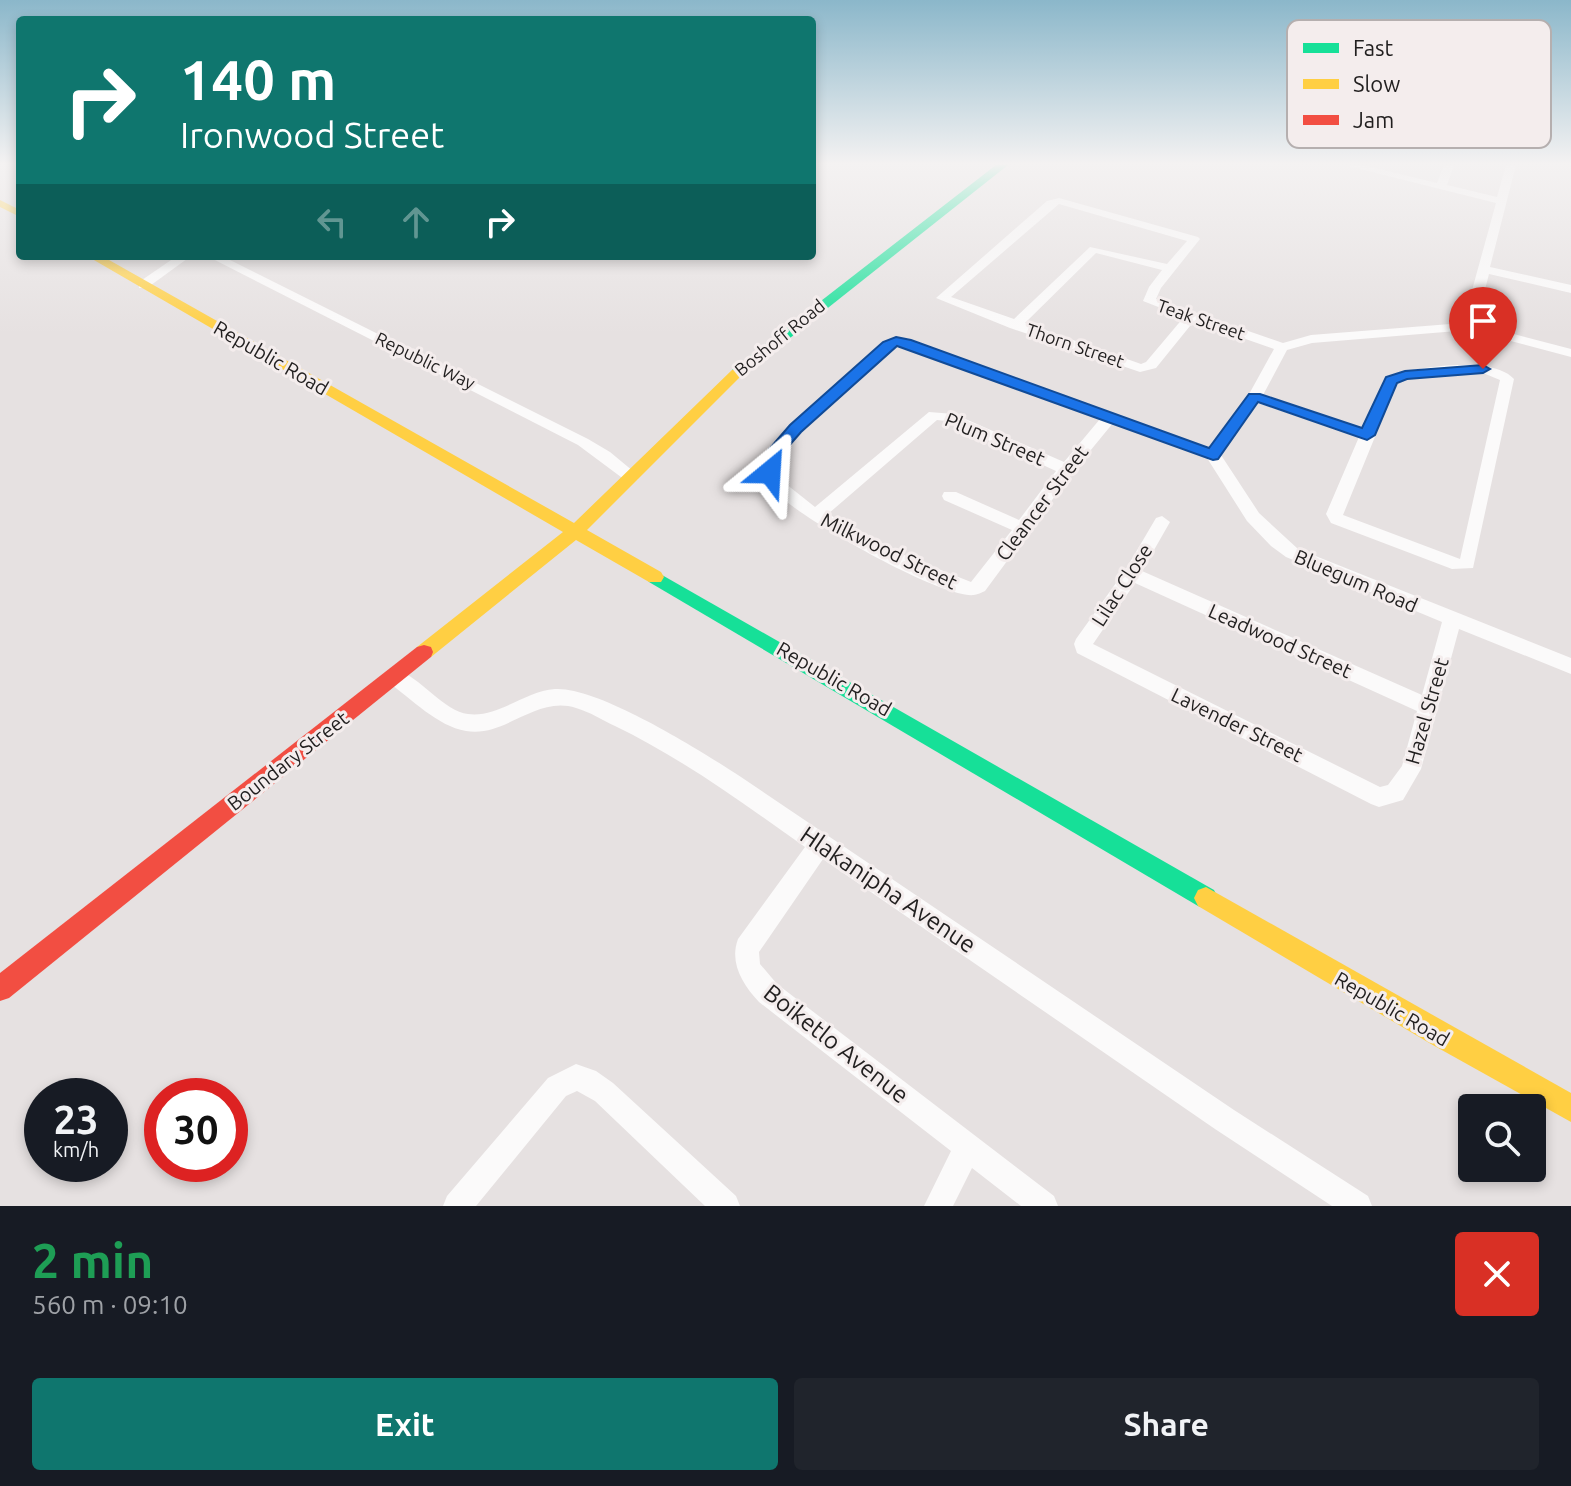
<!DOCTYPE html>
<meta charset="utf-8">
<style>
body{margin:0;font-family:Ubuntu,sans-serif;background:#20242c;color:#f1f3f6;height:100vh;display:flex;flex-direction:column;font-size:30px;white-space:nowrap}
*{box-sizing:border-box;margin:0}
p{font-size:26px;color:#9ea1a6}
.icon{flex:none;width:44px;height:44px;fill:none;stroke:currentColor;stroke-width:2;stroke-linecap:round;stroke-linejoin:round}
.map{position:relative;height:1206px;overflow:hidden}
.details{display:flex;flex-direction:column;background:#171b24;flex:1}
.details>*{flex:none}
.guide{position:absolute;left:16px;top:16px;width:800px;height:244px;border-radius:8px;box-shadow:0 4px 12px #0003;background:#0f766e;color:#fff;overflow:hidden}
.fabs{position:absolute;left:1458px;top:1094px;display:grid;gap:16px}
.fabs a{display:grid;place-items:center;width:88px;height:88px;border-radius:8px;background:#171b24;box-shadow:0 4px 12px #0003;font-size:40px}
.speed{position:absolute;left:24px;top:1078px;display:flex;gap:16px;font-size:40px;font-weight:700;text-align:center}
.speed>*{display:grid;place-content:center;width:104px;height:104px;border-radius:50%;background:#171b24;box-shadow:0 4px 12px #0003;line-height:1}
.speed small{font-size:20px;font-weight:400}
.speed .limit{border:12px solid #d22;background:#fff;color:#111}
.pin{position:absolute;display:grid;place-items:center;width:68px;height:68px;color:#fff;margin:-82px -34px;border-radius:50% 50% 50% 0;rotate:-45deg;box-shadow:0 0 8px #0007}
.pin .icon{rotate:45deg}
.me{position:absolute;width:88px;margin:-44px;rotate:27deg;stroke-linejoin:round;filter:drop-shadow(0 0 6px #0008)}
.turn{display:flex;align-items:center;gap:28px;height:168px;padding:0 32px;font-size:36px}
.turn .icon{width:104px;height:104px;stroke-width:2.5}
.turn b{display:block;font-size:56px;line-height:68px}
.lanes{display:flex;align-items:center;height:76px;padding:0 32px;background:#0003;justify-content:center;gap:40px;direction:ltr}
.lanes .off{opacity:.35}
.round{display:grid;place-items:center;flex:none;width:84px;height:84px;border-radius:8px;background:#20242c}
.headline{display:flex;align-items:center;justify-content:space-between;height:136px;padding:0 32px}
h1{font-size:48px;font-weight:600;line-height:60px;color:#1e9e55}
.action{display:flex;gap:16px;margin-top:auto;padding:16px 32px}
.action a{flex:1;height:92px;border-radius:8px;background:#0f766e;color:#fff;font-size:32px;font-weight:600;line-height:92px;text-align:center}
.action a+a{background:#20242c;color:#f1f3f6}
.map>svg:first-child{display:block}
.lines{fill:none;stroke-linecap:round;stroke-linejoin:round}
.street{fill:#fbfafa;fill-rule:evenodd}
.fast{fill:#16e098;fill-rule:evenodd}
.slow{fill:#ffcf43;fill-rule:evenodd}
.jam{fill:#f24e42;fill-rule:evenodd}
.route{fill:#1a73e8;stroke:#114b97;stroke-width:2}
.labels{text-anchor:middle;stroke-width:6;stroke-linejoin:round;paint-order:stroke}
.far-street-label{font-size:18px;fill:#211f1f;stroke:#f4eded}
.street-label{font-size:20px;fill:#211f1f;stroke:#f4eded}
.near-street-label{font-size:24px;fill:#211f1f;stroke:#f4eded}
.key{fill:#f4eded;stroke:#b5afaf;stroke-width:2}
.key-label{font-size:22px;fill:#211f1f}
</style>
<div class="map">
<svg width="1571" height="1206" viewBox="0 0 1571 1206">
<rect width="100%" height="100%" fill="#e6e1e1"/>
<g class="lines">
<g class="street">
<path d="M1344,165H1363L1437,183L1444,165H1454L1447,185L1497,197L1506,165H1516L1490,267L1571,285V293L1489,274L1476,324L1571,349V357L1469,330L1312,343L1287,350L1263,395L1363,429L1386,377C1414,367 1493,355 1514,379L1473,568L1452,569L1331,523L1326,514L1359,437L1258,403L1221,455L1259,513L1298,549L1571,658V674L1459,629L1421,769L1403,800L1379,807L1371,804L1077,653L1074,644L1076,639L1126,569L1156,518L1162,516L1170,522L1142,571L1422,695L1442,622L1286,557L1271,546L1247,521L1207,458L1113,423L1072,473L985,591C983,592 976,595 974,595C941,599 794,515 772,489C766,483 763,475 761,467L781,436L816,401L883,342L906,338L1210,448L1248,396L1274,349L1194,321L1156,368L1140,372L1010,328L936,298L1047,201L1059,198L1198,237L1200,239L1161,288L1156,299L1283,343L1311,335L1463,323L1496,203ZM1059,204L1187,241L1167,264L1090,247L1014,319L951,297ZM1096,253L1162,270L1149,287L1143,301L1184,317L1146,362L1141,364L1025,323ZM905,346L1100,419L1064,462L954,414L929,412L815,507L786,484L777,467L791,443L826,407L892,348ZM1483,373L1500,380L1460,559L1343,515L1397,383L1407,379ZM937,420L946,421L1056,471L1019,520L956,492H944L942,496L944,500L1012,530L971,582L908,557L828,514ZM1135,583L1417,711L1402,766L1388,785L1380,787L1093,644Z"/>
<path d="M177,256H191L147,288H139V282Z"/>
<path d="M207,256H222L588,439L610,452L639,476L637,480H625L578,445Z"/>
<path d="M396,669C420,677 445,712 468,714C498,718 525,691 555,689C598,686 703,752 741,777L1234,1110L1368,1196L1372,1206H1332L1215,1129L823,859L759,952L760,964L777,984L1054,1196L1058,1206H1021L972,1168L953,1206H924L951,1151L759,1002C743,985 729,963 738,939L805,847C743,803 683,759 615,726C602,720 590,712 576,708C536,695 505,738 466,731C437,726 412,699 389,683L386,677L389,671Z"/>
<path d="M576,1064L596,1071L613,1083L736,1196L740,1206H705L595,1101L577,1091L566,1096L476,1206H443L447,1196L548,1078Z"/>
</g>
<g class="fast">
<path d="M996,165H1008L742,376H732V370Z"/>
<path d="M655,571L1214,890L1218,898L1214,906L1206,909L1198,906L649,582L646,577L649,572Z"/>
</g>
<g class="slow">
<path d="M0,200L20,210V217L0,207Z"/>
<path d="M87,256H102L574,523L732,370L737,369L744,373L587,530L661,572L664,577L661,582H649L576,540L431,657H417L415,652L417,647L563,532Z"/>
<path d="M1206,887L1571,1093V1122L1431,1044L1198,906L1194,898L1198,890Z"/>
</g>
<path class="jam" d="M424,645L431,647L433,652L431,657L9,998L0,1001V973L417,647Z"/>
</g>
<linearGradient id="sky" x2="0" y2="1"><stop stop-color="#8bb7ca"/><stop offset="0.49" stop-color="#f4f2f2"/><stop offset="1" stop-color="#f4f2f2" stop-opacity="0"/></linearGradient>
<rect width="1571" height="334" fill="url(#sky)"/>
<path class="route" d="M896,337L911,340L1209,448L1249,394H1260L1362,428L1386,377L1405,371L1483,365L1490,369L1483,373L1407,379L1397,383L1375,435L1367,440L1258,402L1218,459L1213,460L897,346L801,432L780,456L775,475H764V455L790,425L883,342Z"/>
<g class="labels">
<g class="far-street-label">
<text transform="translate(1201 320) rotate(19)" y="6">Teak Street</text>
<text transform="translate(780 338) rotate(-39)" y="6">Boshoff Road</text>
<text transform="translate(1075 346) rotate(19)" y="6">Thorn Street</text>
<text transform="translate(425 361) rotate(26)" y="6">Republic Way</text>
</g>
<g class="street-label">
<text transform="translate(271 358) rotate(30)" y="7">Republic Road</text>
<text transform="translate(995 439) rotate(23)" y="7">Plum Street</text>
<text transform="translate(1042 503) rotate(-53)" y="7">Cleancer Street</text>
<text transform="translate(889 551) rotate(26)" y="7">Milkwood Street</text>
<text transform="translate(1356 581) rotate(23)" y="7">Bluegum Road</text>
<text transform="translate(1122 585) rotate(-57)" y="7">Lilac Close</text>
<text transform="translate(1280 641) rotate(24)" y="7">Leadwood Street</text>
<text transform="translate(834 679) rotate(30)" y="7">Republic Road</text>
<text transform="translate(1427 711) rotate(-74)" y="7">Hazel Street</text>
<text transform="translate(1237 725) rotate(26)" y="7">Lavender Street</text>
<text transform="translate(288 761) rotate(-38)" y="7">Boundary Street</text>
<text transform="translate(1392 1009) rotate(30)" y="7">Republic Road</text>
</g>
<g class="near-street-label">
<text transform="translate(888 890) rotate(34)" y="8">Hlakanipha Avenue</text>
<text transform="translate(836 1044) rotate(38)" y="8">Boiketlo Avenue</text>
</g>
</g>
<rect x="1287" y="20" width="264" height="128" rx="12" class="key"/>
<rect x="1303" y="43" width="36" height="10" fill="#16e098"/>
<rect x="1303" y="79" width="36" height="10" fill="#ffcf43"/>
<rect x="1303" y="115" width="36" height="10" fill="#f24e42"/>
<g class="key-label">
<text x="1353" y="56">Fast</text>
<text x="1353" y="92">Slow</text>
<text x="1353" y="128">Jam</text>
</g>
</svg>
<div class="fabs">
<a><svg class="icon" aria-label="search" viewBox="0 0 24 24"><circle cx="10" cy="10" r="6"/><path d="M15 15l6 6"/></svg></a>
</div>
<div class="speed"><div>23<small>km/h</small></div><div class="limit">30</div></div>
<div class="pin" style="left:1483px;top:369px;background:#d93025"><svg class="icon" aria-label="arrive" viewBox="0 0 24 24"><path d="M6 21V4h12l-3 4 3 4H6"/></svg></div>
<svg class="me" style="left:770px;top:472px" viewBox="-20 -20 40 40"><path d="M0-17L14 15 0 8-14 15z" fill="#1a73e8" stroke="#fff" stroke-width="4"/></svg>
<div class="guide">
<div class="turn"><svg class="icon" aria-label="right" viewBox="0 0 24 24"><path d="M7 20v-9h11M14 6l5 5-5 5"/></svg><div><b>140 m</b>Ironwood Street</div></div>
<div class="lanes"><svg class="icon off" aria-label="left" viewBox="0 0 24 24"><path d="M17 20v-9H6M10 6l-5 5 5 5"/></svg><svg class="icon off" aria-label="ahead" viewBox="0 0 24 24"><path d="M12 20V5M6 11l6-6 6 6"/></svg><svg class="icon" aria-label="right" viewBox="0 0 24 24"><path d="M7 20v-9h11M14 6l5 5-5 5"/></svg></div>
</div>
</div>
<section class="details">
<div class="headline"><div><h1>2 min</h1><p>560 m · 09:10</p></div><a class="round" style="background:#d93025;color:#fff"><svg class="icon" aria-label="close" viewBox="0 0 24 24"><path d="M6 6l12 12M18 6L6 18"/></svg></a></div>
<div class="action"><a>Exit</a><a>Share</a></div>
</section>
